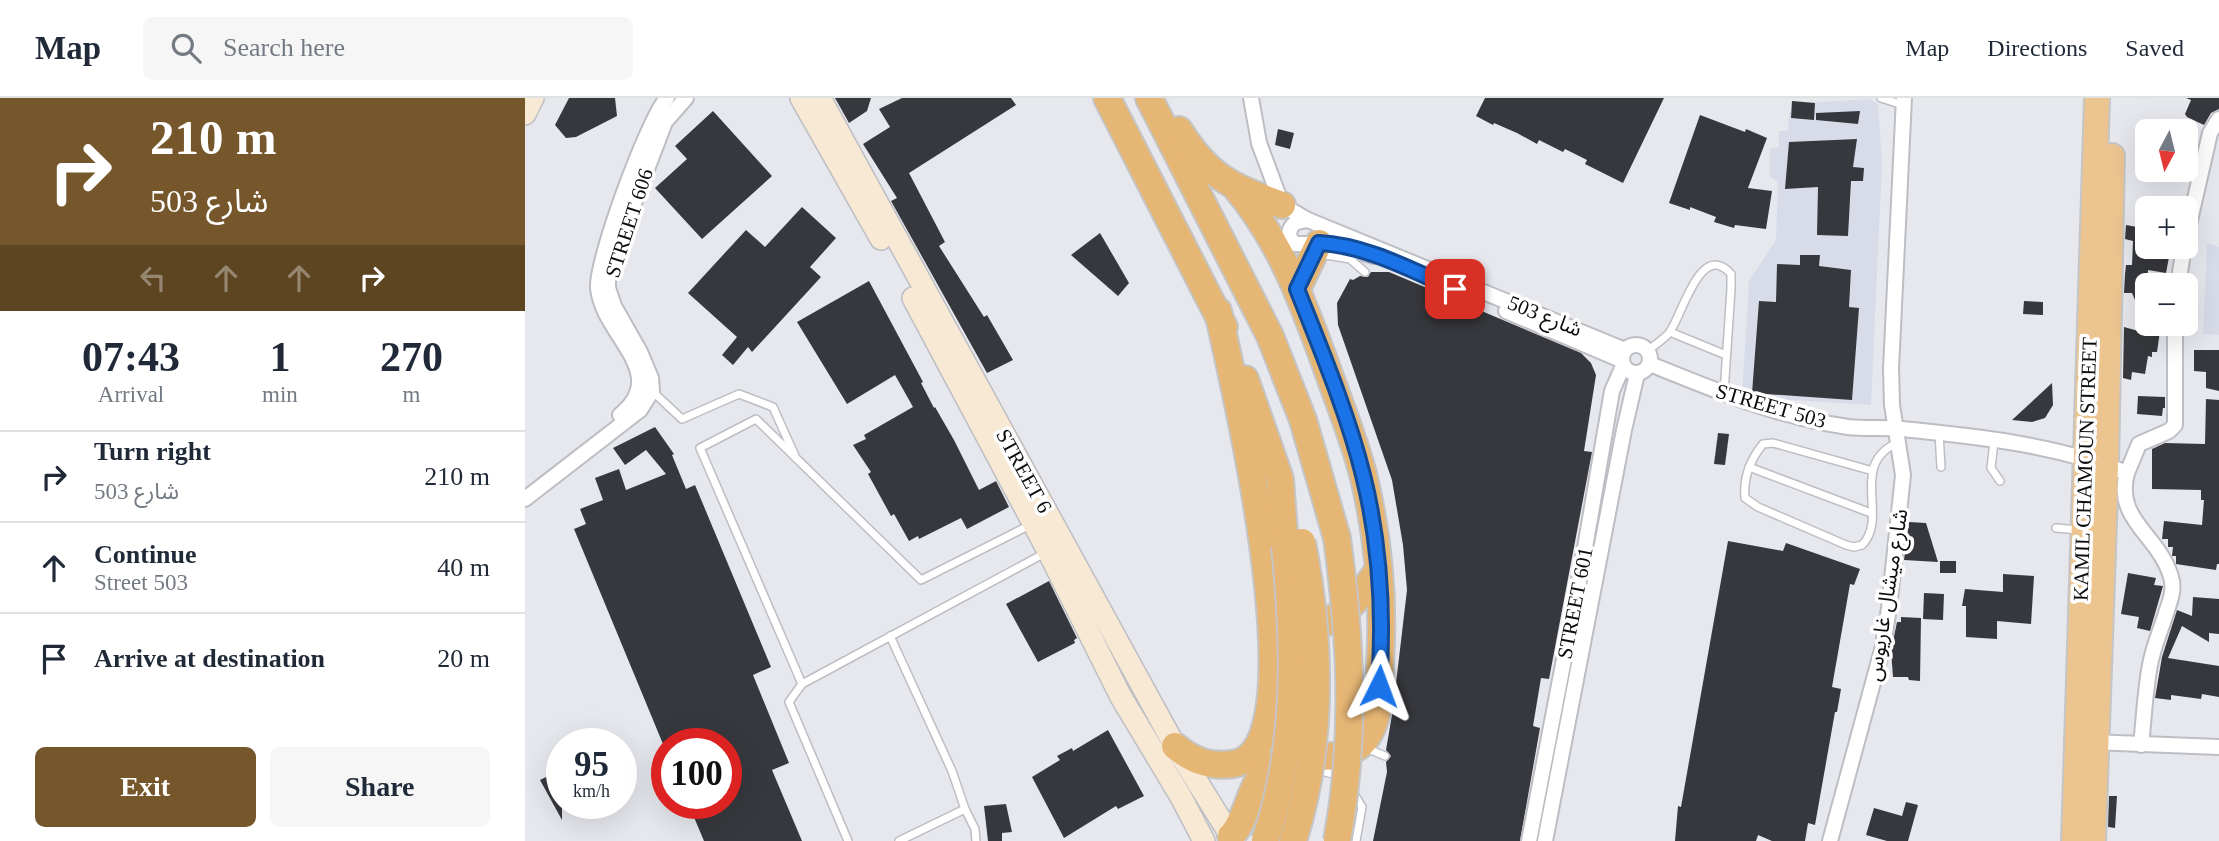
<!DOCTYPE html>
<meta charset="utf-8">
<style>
body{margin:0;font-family:"Times New Roman","Noto Sans Arabic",serif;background:#f6f6f7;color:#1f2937;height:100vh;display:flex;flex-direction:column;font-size:26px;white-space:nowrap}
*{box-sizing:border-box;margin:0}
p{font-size:23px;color:#747a83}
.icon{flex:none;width:38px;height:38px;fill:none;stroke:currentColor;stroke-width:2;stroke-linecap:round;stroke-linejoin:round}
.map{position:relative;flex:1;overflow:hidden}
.panel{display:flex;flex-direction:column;background:#fff;width:525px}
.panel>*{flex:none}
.banner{background:#75572b;color:#fff;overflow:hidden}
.needle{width:46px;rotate:187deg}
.controls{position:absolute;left:1610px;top:21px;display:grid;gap:14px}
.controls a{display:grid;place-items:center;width:63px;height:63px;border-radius:10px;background:#fff;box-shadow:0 7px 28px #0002;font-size:35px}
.speed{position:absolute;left:21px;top:630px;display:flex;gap:14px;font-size:35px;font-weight:700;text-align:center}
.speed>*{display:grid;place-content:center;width:91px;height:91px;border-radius:50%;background:#fff;box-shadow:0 7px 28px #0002;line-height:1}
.speed small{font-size:18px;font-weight:400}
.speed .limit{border:10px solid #d22;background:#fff;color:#111}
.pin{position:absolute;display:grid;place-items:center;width:60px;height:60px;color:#fff;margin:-30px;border-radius:14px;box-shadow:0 4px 10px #0006}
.me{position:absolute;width:77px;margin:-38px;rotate:3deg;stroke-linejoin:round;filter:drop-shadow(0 0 5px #0008)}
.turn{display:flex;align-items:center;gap:24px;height:147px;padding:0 35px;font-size:32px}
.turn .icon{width:91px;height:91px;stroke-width:2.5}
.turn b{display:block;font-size:49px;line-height:60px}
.lanes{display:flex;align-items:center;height:66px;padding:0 35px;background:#0003;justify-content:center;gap:35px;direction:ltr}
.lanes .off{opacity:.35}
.eta{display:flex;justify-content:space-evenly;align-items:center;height:119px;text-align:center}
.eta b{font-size:42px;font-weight:600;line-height:49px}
.primary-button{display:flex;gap:14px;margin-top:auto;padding:14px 35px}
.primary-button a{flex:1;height:80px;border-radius:10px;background:#75572b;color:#fff;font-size:28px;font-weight:600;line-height:80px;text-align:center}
.primary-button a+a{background:#f6f6f7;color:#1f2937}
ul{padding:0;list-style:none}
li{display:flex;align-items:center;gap:21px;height:91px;padding:0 35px;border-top:2px solid #e0e1e3}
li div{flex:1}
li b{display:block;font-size:26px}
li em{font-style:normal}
header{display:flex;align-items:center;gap:42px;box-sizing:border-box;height:98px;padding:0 35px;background:#fff;border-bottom:2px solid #e0e1e3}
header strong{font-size:33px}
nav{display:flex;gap:38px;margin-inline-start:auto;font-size:24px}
.search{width:490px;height:63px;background:#f6f6f7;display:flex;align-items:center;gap:18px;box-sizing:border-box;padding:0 24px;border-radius:10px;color:#747a83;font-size:26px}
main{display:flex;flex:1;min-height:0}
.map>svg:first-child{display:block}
.built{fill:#d8dce9}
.building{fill:#37383d}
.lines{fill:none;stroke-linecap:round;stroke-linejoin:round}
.service-casing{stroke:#bdbec4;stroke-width:10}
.minor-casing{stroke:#bdbec4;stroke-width:18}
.secondary-casing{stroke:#bdbec4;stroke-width:24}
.trunk-casing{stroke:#c5c5c5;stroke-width:28}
.motorway-casing{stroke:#c5c5c5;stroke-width:30}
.service{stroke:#fff;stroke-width:7}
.minor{stroke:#fff;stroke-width:14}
.secondary{stroke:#f8e9d5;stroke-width:21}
.trunk{stroke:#ebc490;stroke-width:24}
.motorway{stroke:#e6b674;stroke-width:26}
.motorway-bridge-casing{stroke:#c5c5c5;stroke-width:30;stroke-linecap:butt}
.motorway-bridge{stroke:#e6b674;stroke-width:26}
.route-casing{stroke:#114b97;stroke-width:18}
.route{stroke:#1a73e8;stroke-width:12}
.labels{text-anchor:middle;stroke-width:7;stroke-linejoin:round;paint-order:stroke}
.street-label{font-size:21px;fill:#0c0d0f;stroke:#fff}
</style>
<header>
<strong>Map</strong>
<div class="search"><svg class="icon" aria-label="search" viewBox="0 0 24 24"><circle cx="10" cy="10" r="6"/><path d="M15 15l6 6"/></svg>Search here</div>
<nav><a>Map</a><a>Directions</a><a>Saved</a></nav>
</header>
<main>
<section class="panel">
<div class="banner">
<div class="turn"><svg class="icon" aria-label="right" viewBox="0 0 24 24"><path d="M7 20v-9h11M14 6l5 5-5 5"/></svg><div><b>210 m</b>شارع 503</div></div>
<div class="lanes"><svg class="icon off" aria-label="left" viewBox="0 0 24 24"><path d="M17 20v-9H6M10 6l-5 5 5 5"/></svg><svg class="icon off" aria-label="ahead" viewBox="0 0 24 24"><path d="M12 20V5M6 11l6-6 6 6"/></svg><svg class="icon off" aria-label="ahead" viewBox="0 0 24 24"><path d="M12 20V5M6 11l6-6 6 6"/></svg><svg class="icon" aria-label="right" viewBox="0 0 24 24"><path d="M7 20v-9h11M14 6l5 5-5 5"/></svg></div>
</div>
<div class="eta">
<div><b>07:43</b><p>Arrival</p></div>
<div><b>1</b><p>min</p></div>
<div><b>270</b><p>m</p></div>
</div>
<ul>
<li><svg class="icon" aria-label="right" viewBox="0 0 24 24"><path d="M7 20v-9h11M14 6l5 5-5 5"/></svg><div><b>Turn right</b><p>شارع 503</p></div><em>210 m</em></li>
<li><svg class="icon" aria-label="ahead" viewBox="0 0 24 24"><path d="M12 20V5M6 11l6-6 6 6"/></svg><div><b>Continue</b><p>Street 503</p></div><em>40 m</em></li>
<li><svg class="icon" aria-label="arrive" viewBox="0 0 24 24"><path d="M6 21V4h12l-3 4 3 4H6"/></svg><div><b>Arrive at destination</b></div><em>20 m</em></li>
</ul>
<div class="primary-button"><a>Exit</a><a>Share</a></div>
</section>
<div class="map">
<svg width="1694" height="743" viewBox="0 0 1694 743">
<rect width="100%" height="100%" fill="#e6e8ee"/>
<g class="built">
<path d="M1344,1L1353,6L1357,66L1346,307L1217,299L1224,183L1251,142L1253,83L1245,79V50L1254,49V33H1263L1264,14L1278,15L1280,5Z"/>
<path d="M1682,145L1694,149V237L1678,236Z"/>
</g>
<g class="building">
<path d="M44,0H90L92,18L51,39L41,40L30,27Z"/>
<path d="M310,0H346L342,13L324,25Z"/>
<path d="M377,0H486L491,7L384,75L420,144L414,148L459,219L462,217L488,262L462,275L366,103L372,100L338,46L365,29L354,11Z"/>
<path d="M960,0H1139L1098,85L1060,66L1062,62L1040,51L1038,54L1014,42L1012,46L992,35L969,25L968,27L951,18Z"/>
<path d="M1661,0H1694V11L1686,15L1679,27L1662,19L1660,16L1666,2Z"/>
<path d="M1267,3L1290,5L1289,22L1266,20Z"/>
<path d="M188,13L247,78L177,141L130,90L162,61L150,48Z"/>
<path d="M1335,13L1333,26L1291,22V15Z"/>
<path d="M1175,17L1220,34L1221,31L1242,40L1223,90L1247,93L1241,131L1210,127L1209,130L1189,124L1191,119L1165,109V112L1144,105Z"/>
<path d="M753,31L769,35L765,51L750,47Z"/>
<path d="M1332,41L1328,69L1339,70L1338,83H1326L1323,138L1292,137L1293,89L1260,91L1264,44Z"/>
<path d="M1616,107L1622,108V149H1646L1641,175L1623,172L1621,203L1610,202L1607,195H1599L1600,176L1601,167H1607L1608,143L1600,141L1601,127L1612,129Z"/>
<path d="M277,109L311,140L285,169L296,179L227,254L223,249L208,267L197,257L212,239L163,195L221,132L240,149Z"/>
<path d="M575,135L604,185L593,198L546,157Z"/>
<path d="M1275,157H1295L1294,168L1326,172L1324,209L1334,210L1327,302L1227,295L1234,203L1251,204L1252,166L1275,167Z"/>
<path d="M846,174H864L1056,255L1066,265L1071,277L1059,353L1067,354L1024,581L1016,580L1008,628L1015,630L995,743H848L862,674L861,664L866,658L861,652L868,611L882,492L878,447L867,382L813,227L812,205L825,181L828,182L835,178L843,179Z"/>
<path d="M344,183L398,284L396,285L409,310L410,309L429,342L454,392L471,383L484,409L442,431L436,420L394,441L393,438L384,443L369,416L366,418L343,376L346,374L328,347L341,341L339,337L388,309L370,277L322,306L272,224Z"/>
<path d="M1499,203L1518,204V217L1498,216Z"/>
<path d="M1618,226H1636L1632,254H1627V259L1623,258L1620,276L1607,274L1606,282L1598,280L1599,229L1617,234Z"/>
<path d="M1669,252H1694V293L1681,290V274L1669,273Z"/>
<path d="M1527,285L1528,307L1520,320L1507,324L1487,322Z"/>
<path d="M1613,298L1640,299V310H1638L1637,318L1612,316Z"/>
<path d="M1681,301L1694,302V466H1692L1691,472L1651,466V458H1647L1648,449H1643V441H1637L1639,423L1677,427L1679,402H1676V392L1627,391V351L1640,345L1680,346Z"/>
<path d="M130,329L149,356L147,357L161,391L170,387L246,569L228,577L264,665L247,672L277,743H179L163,705H201V646H138L49,431L61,426L55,411L78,402L70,380L94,371L101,392L141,376L121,352L100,367L88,350Z"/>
<path d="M1193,335L1204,336L1200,367L1189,366Z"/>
<path d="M1384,424L1401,425L1413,464L1379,462Z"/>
<path d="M1203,443L1258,453L1261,445L1335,471L1329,487L1325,486L1307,589L1316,591L1312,614H1310L1290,727L1283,725L1280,743H1247L1233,737L1231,743H1150L1153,708L1156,709Z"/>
<rect x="1415" y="463" width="16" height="12"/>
<path d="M1603,475L1631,480L1629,487L1638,488L1625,533L1612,530L1614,519L1596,516Z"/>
<path d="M1478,476L1509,478L1506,526L1472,523V541L1441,539V508H1437L1440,491L1478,494Z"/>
<path d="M524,483L552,540L549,542L550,545L513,564L481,506Z"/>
<path d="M1399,495L1419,496L1418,522L1398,521Z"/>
<path d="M1668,499L1694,501V536L1684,535V544L1657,528L1643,560L1694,568V599L1677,596L1676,601L1646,597V602L1630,600L1637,559L1652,512L1667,518Z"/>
<path d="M1376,519L1396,520L1395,583L1384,582L1383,579H1368L1366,553L1372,524H1376Z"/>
<path d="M583,632L619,698L593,711L591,708L539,740L507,679L535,662L532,658L547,650L548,653Z"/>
<path d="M31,674L37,686V722L15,682Z"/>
<path d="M1584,698H1592L1590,730L1583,729Z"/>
<path d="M1381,704L1393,707L1383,743H1362L1341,737L1349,710L1377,718Z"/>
<path d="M481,706L487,734L477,735V743H463L459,708Z"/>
</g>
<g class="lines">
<defs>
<g id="service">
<path d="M1356,0L1378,7"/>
<path d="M795,156L825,161L840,174"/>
<path d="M1145,234L1201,257"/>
<path d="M1123,253C1129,247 1138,242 1144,235C1157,219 1175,141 1206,176V191L1199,295"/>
<path d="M127,293L157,321L214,296L248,309L270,358"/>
<path d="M1414,335L1416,369"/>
<path d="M1469,343L1466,370L1475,383"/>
<path d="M1224,369L1346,415"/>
<path d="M1348,373L1248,345L1238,346C1225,362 1218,379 1220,400L1233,409L1321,447L1329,449L1337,447C1365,419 1322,366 1374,344"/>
<path d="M1531,430L1554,432"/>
<path d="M365,538L427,673L440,711L374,743"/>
<path d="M277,586L175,350L231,321L396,482L507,426"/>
<path d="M841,650L860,658"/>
<path d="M789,671L815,678"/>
<path d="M828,694L837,709L831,743"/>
<path d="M440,711L450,731L451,743"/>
<path d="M323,743L264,604L277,586L520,455"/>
</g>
<g id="minor">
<path d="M726,0L734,45L757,107L783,122L1100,252"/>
<path d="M783,122C772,123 764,125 764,139L770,146H805L849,158"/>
<path d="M1661,140L1685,35L1694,21"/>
<path d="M1653,187L1659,149"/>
<path d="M981,213L1096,262"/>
<circle cx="1111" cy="261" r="14"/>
<path d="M1125,266C1189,292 1253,319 1323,329C1341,331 1359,329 1377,331C1451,338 1532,347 1602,375L1614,346L1644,333L1650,327V226"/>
<path d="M95,317C147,275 77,237 73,190C71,162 123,21 142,0"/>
<path d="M1602,375C1589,422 1634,437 1646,479C1650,492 1645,503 1641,515C1636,532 1628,549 1625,567C1620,593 1619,620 1616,647"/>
<path d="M0,401L115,312L127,293L126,280L115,254L89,208L83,190V182L90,155L140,24L161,0"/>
<path d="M1566,644L1694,649"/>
<path d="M1004,743L1056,473L1087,293L1098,268"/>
<path d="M1020,743L1099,332L1112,276"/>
<path d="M1305,743L1358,548L1364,510L1378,377L1367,307L1366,271L1379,0"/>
</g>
<g id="secondary">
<path d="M276,0L356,141"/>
<path d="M295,0L650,648L709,743"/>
<path d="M0,16L8,0"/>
<path d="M388,200L523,453L596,599L656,699L679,743"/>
</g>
<g id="trunk">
<path d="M1549,743L1572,0"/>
<path d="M1568,743L1581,366L1587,58"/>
</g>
<g id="motorway">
<path d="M582,0L699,229"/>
<path d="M624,0L745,238L778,322L812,440"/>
<path d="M654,32C683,79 707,89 757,107"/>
<path d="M772,191L794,145"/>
<path d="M720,281L755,381L760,448"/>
<path d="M766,530C808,533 833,504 853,472"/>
<path d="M650,648C668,663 684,669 708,666C799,653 706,276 693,213"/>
<path d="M706,738C725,719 724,679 749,667C781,651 826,672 845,634C856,613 854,588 855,566C859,503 853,437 838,376C828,338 813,302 800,265C777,202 755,143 712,91"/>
</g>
</defs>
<use href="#service" class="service-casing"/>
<use href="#minor" class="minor-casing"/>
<use href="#secondary" class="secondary-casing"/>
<use href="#trunk" class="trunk-casing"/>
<use href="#motorway" class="motorway-casing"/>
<use href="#service" class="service"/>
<use href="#minor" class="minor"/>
<use href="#secondary" class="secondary"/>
<use href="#trunk" class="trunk"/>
<use href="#motorway" class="motorway"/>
<defs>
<g id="motorway-bridge">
<path d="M740,743C773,647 770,548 760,448"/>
<path d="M768,743C799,645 796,543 777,444"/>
<path d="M812,743C831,639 826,544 812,440"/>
</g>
</defs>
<use href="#motorway-bridge" class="motorway-bridge-casing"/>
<use href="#motorway-bridge" class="motorway-bridge"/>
</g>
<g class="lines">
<defs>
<path id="route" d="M854,588C859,518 855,445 838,377C823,316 795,249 772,191L794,145C841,147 888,173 930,191"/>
</defs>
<use href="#route" class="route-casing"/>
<use href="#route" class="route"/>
</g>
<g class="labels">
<g class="street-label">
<text transform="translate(104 125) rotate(-72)" y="7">STREET 606</text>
<text transform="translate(1020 218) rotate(22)" y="7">شارع 503</text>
<text transform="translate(1246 308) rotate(16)" y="7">STREET 503</text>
<text transform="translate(1560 371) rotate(-88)" y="7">KAMIL CHAMOUN STREET</text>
<text transform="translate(499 373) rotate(61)" y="7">STREET 6</text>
<text transform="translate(1362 497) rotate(-81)" y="7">شارع ميشال غاريوس</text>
<text transform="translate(1050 505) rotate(-79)" y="7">STREET 601</text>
</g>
</g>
</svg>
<div class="controls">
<a><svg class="needle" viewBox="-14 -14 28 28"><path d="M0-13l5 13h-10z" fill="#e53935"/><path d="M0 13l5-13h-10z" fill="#747a83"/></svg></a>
<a>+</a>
<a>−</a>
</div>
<div class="speed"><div>95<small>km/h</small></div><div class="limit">100</div></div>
<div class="pin" style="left:930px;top:191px;background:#d93025"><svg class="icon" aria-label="arrive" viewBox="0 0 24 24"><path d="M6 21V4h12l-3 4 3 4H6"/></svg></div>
<svg class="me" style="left:854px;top:588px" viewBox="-20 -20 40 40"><path d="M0-17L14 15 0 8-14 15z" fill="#1a73e8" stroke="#fff" stroke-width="4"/></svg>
</div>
</main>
